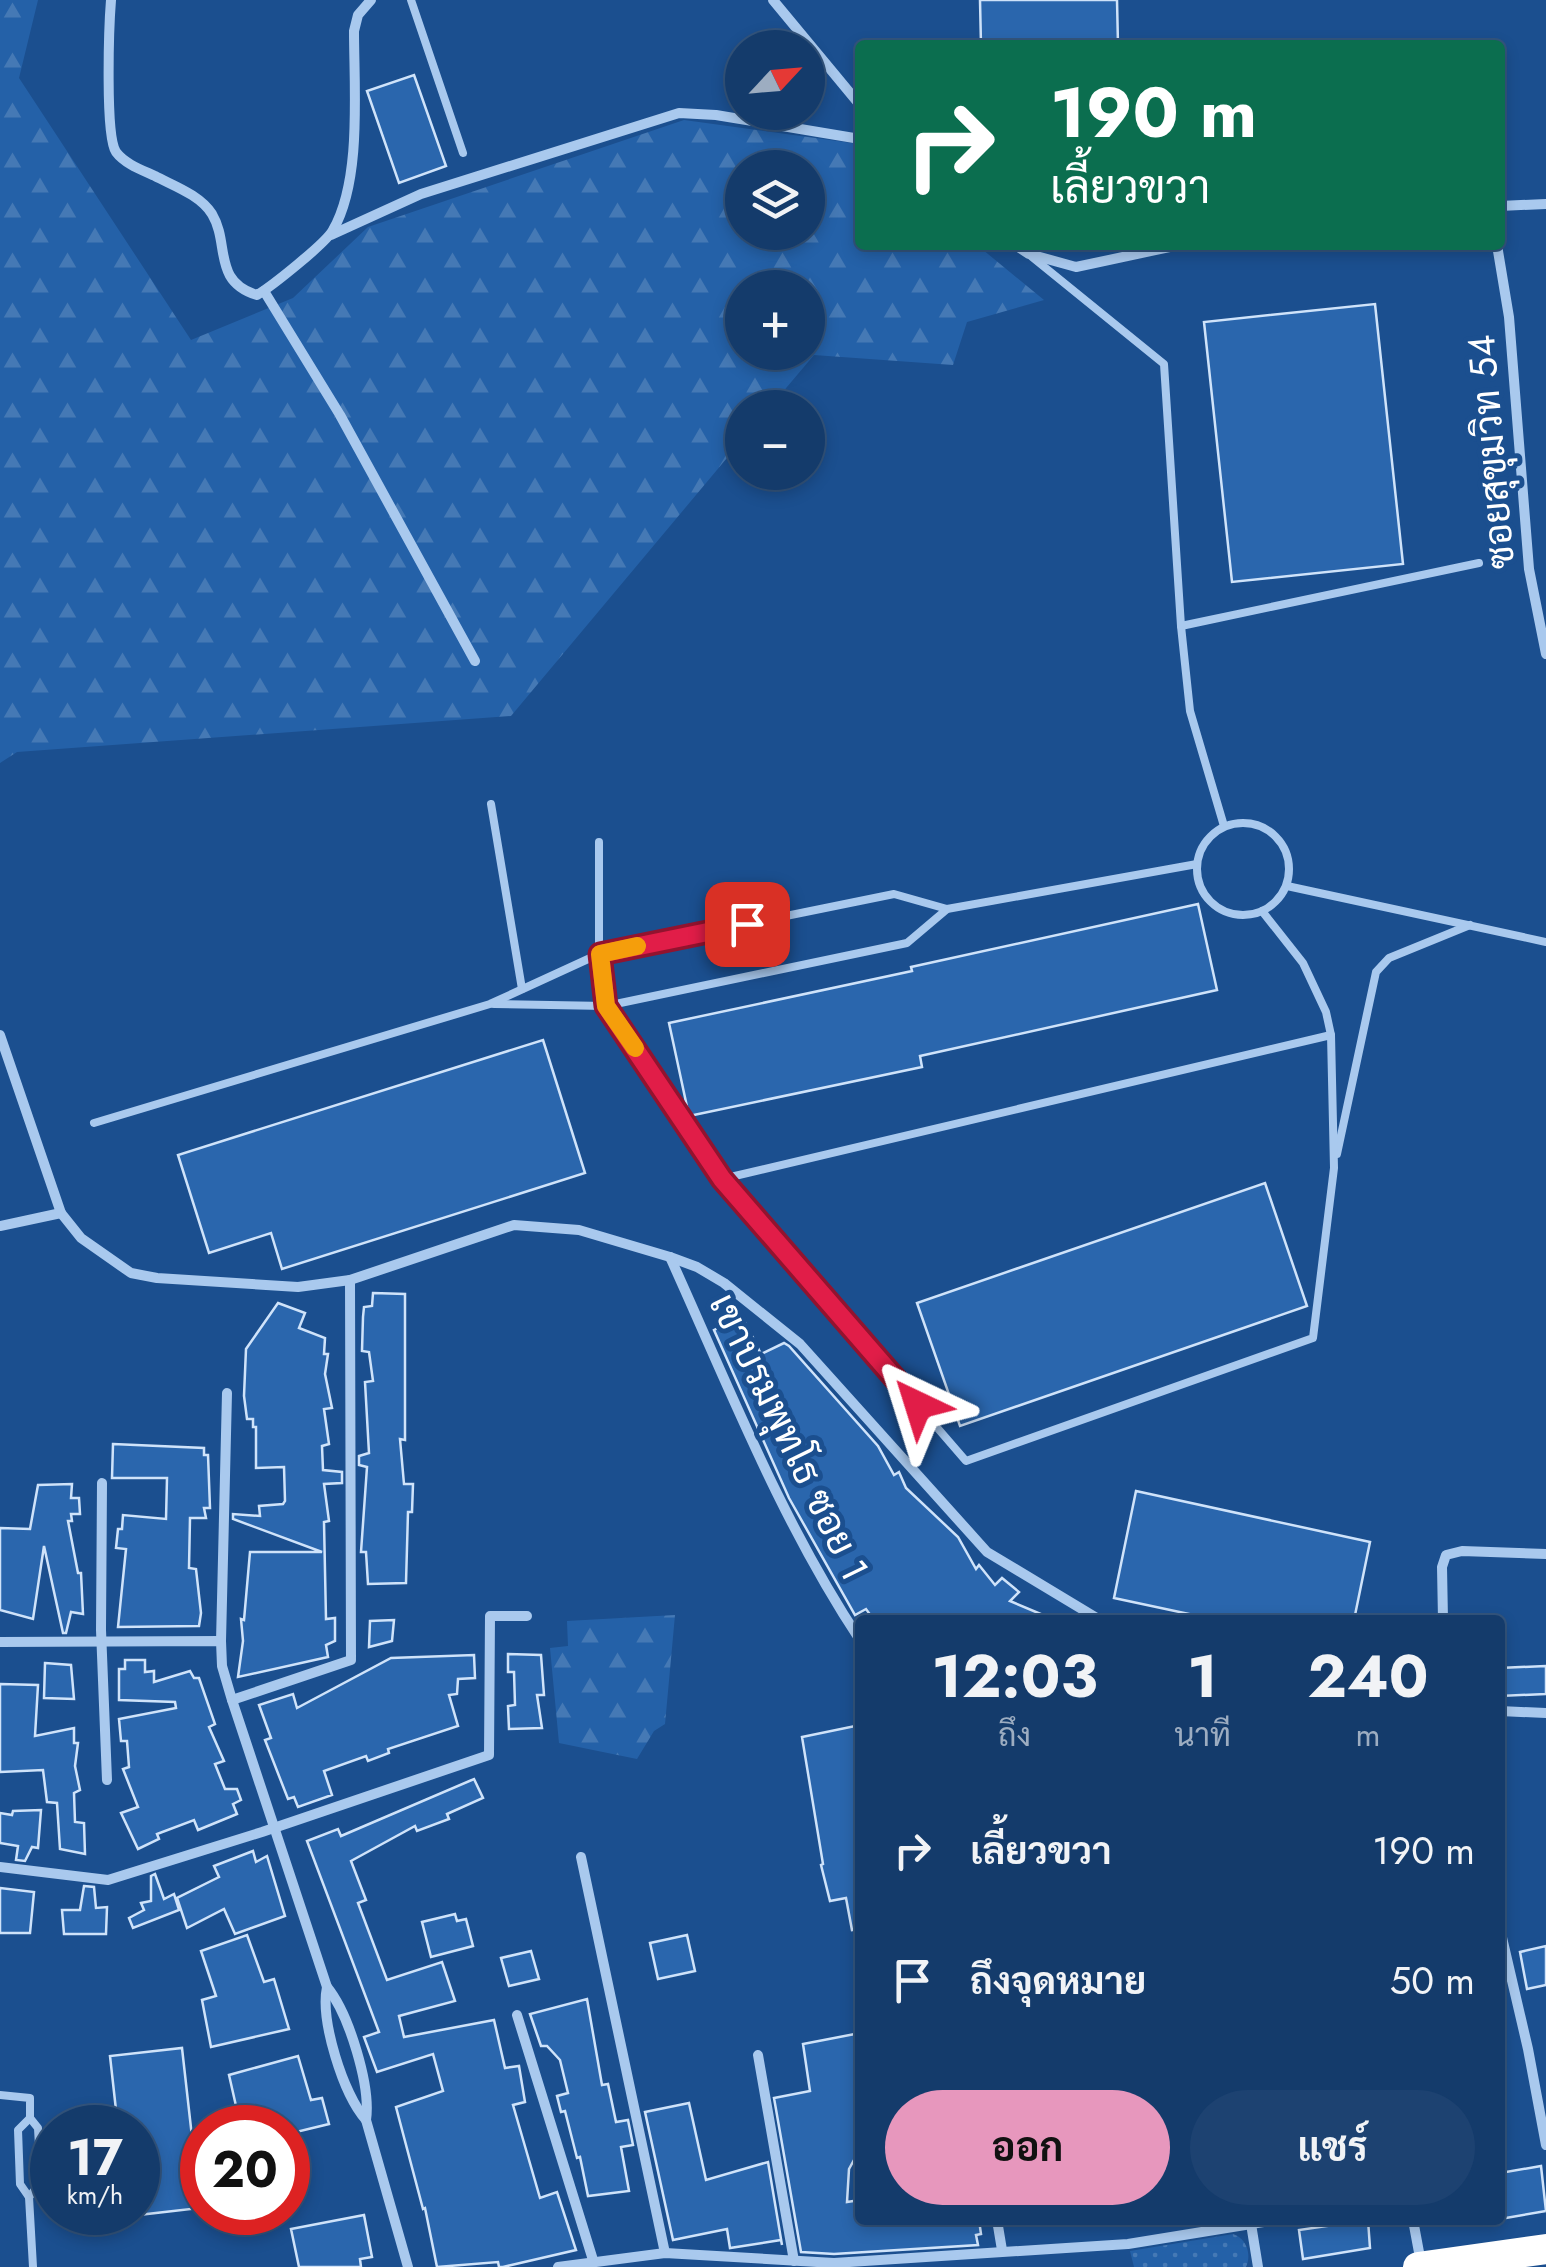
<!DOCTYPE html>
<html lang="th">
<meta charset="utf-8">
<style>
body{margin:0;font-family:Jost,Sarabun,sans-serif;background:#1d4271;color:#f1f3f6;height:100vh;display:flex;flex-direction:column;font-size:38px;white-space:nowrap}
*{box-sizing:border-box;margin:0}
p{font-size:32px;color:#9dadc1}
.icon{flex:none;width:55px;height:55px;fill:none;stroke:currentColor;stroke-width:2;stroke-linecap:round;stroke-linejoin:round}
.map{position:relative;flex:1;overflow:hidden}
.drawer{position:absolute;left:855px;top:1615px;width:650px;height:610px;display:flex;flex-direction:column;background:#143b6b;border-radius:10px;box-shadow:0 5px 15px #0003,0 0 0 2px #33557e}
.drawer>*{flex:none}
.top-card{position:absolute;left:855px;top:40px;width:650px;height:210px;border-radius:10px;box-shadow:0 5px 15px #0003,0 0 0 2px #33557e;background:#0b6e4f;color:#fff;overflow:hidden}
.needle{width:65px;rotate:64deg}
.buttons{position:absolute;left:725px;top:30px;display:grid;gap:20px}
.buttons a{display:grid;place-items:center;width:100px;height:100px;border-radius:50%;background:#143b6b;box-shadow:0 5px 15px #0003,0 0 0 2px #33557e;font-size:50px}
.speed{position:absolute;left:30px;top:2105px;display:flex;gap:20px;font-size:50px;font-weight:700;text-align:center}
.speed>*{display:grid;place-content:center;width:130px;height:130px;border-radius:50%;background:#143b6b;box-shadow:0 5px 15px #0003,0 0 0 2px #33557e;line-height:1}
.speed small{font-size:25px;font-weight:400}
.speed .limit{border:15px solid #d22;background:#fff;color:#111}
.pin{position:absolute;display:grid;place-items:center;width:85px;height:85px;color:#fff;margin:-42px;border-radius:20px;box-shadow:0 5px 15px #0006}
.me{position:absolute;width:110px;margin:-55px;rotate:319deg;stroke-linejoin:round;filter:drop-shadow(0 0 8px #0008)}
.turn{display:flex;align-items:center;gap:35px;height:210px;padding:0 30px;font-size:45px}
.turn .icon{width:130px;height:130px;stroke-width:2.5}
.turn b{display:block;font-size:70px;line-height:85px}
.eta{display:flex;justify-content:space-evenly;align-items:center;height:170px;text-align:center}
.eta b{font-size:60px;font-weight:700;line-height:70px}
.button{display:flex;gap:20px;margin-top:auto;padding:20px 30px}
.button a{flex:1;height:115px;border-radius:60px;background:#e797bd;color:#111;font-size:40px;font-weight:700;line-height:115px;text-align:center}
.button a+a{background:#1d4271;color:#f1f3f6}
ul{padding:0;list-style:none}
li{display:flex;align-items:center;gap:30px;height:130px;padding:0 30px}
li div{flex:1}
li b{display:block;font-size:38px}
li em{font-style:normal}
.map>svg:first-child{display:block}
.grass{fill:url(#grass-dots)}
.forest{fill:url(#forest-firs);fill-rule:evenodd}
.building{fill:#2a66ad;stroke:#cfe3fa;stroke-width:2.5}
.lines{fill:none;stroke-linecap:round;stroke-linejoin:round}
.lane{stroke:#a9c9ee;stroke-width:8}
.street{stroke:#a9c9ee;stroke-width:10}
.highway{stroke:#fff;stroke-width:30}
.route-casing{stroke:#92132f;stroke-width:25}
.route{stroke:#e11d48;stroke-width:18}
.slow{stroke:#f59e0b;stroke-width:18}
.labels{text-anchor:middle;stroke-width:10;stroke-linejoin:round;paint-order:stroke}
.street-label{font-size:38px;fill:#fff;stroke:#1b4f8f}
</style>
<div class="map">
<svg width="1546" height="2267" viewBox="0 0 1546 2267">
<defs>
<pattern id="grass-dots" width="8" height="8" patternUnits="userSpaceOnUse" patternTransform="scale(2.5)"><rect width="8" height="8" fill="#2461a8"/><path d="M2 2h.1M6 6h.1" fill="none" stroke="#4579b5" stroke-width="1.8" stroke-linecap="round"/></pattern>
<pattern id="forest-firs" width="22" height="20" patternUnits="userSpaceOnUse" patternTransform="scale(2.5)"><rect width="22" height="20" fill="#2461a8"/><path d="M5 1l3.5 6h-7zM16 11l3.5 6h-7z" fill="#4579b5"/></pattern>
</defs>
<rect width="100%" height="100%" fill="#1b4f8f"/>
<path class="grass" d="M1233,2234C1246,2238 1252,2254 1246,2267H1134L1130,2251Z"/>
<g class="forest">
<path d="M0,0H38L19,78L191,340L293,298L368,227L684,120L859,144L860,245H977L1044,300L967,322L953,365L814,355L770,407L742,408V440L511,716L17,752L0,763ZM742,168H808V232H742ZM742,288H808V352H742Z"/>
<path d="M675,1615L665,1724L654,1731L637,1759L559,1743L550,1648L568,1646L567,1621Z"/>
</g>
<g class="building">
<path d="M980,0H1117L1118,45H981Z"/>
<path d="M414,75L446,166L399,183L367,91Z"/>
<path d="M1375,304L1403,564L1232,582L1204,322Z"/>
<path d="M1198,904L1217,990L920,1056L922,1067L689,1116L669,1023L912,971L911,967Z"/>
<path d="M543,1040L585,1173L282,1269L271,1233L209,1253L178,1155Z"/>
<path d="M1265,1183L1307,1306L960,1426L917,1303Z"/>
<path d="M373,1293L405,1294V1440L400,1439L404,1484H413L412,1512H408L406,1583L368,1584L366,1552H361L367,1467L359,1465V1456L369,1453L365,1382L373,1381L369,1352L362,1351L363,1317L364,1307L372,1306Z"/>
<path d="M278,1303L305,1313L299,1328L325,1338L324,1354H328L325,1374L332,1408L324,1409L329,1444L322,1446L323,1470L342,1472V1483L324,1484L329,1521L324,1522L326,1619L335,1618V1641L326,1645L328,1657L238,1677L243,1641L241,1619L244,1620L250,1552H322L233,1519V1514L260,1516L259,1506L283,1504L285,1501L284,1467L256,1468V1427H253V1419H247L244,1396L246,1349Z"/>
<path d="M742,1316L761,1354L784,1343L789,1346L878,1446L894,1475L899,1472L906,1488L958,1537L976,1569L979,1565L995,1585L1002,1578L1019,1592L1010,1601L1055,1620H874L866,1609L855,1615L789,1498L714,1330Z"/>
<path d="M113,1444L204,1448V1455H208L210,1508H204L206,1518H190L189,1568L196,1569L201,1613L199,1626L118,1627L126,1549L116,1548L118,1529H122L123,1515L166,1519L167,1478H112Z"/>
<path d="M72,1484L71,1498H79L80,1514H71L72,1521H68L78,1573H81L83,1614L71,1612L66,1633H63L44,1546L33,1619L0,1610V1528L30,1529L38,1485Z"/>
<path d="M1136,1491L1370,1542L1354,1620H1217L1114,1598Z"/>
<path d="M394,1620L392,1641L369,1647L370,1621Z"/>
<path d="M508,1654L541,1655L544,1695H537L542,1728L509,1729L508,1706L515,1705L514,1672H508Z"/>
<path d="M474,1655L475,1678L458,1679L457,1694L449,1695L458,1726L388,1749L389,1753L368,1761L366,1756L324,1771L332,1795L298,1807L294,1797L288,1799L265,1740L271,1738L259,1705L293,1694L297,1708L391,1658Z"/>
<path d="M125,1660H145V1672L154,1671V1682L190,1671L194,1678H199L215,1724L209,1727L224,1761L215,1764L225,1789H237L241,1800L233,1804L237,1814L198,1830L194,1820L157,1834L159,1839L138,1849L121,1813L138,1807L123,1769L129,1767L127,1741H121L119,1719L176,1708L175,1702L119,1700V1669H125Z"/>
<path d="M45,1663L71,1665L74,1699L44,1698Z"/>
<path d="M1546,1666V1694L1500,1696V1668Z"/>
<path d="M0,1684L38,1685L35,1736L74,1728V1743H78L75,1766L80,1790L74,1793L75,1822L84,1823L85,1854L60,1849L57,1803L47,1802L43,1770L0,1772Z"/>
<path d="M860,1725V1929L852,1930L846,1898L830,1901L821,1865L823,1864L802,1737Z"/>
<path d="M474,1779L483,1798L447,1814L449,1819L417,1831L415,1826L351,1861L366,1900L358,1903L387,1980L442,1962L455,2001L399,2016L404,2037L494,2020L505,2068L519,2066L525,2102L513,2105L540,2198L557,2192L576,2250L503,2267H499L498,2262L437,2267L425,2208L423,2209L396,2107L443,2091L433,2054L377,2072L364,2037L379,2032L307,1841L338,1829L341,1836Z"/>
<path d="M41,1810L38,1848L32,1847L25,1861L16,1860L18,1846L0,1843V1813L12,1815L13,1811Z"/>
<path d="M253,1851L256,1862L267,1856L285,1916L235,1934L224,1909L187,1928L177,1898L219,1877L214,1866Z"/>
<path d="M155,1874L164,1899L174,1894L179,1910L133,1928L129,1918L144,1910L141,1903L151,1901V1876Z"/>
<path d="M84,1886L94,1887L96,1908L107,1907L106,1934H64L62,1910H80Z"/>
<path d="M0,1888L34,1892L30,1933H0Z"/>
<path d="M455,1914L457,1921L466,1919L473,1946L431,1957L422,1922Z"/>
<path d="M247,1935L264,1982L274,1979L289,2029L211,2047L202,2000L216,1996L201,1951Z"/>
<path d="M687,1935L695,1971L658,1979L650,1943Z"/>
<path d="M1546,1946V1985L1527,1989L1520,1952Z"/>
<path d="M531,1951L539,1979L509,1986L501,1958Z"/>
<path d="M587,1999L602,2085L608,2084L616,2122L628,2120L633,2145L621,2147L629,2191L588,2196L580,2157L577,2158L565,2111L561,2112L557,2096L568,2093L560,2060L547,2046H541L530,2014Z"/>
<path d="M860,2033V2149L849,2169L847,2202L860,2200V2220H979L981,2234L976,2235L978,2245L834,2254L801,2252L774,2098L810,2091L803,2044Z"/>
<path d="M182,2048L200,2208L138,2215V2128H118L110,2056Z"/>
<path d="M298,2056L311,2100L322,2098L329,2124L288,2134V2128H241L229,2075Z"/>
<path d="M689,2103L706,2180L768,2162L782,2245L781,2240L730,2248L727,2229L673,2240L645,2112Z"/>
<path d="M1541,2166L1546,2211L1500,2219V2173Z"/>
<path d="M364,2215L372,2257L360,2259L361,2267H299L291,2229Z"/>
<path d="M1368,2220L1370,2248L1303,2259L1299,2230Z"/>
</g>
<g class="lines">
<g class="lane">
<path d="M411,0L463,153"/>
<path d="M1032,257L1164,364L1181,626L1190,711L1224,826"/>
<path d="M1181,626L1479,563"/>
<path d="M491,804L522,989"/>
<circle cx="1243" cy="869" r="46"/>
<path d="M599,842V954L606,1006L722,1179L1331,1035"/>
<path d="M1287,886L1546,942"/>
<path d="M494,1004L606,1006L907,943L946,910"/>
<path d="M94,1123L490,1004L599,954L894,894L947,909L1197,864"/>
<path d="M1337,1154L1376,972L1389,958L1470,925"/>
<path d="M722,1179L966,1461L1313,1338L1334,1168L1331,1035L1326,1012L1303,963L1262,911"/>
<path d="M0,2095L30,2098V2118L38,2128L41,2182L29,2197"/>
<path d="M30,2118L18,2130L20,2184L29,2197L33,2267"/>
</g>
<g class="street">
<path d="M111,0C109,25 105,136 116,152C125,164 142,170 155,176C174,186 200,195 212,214C230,244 212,281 257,295C272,286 326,243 333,230C362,180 354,89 354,31L358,15L371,0"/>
<path d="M773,0L860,105"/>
<path d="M1500,206L1546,204"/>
<path d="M331,235L421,194L679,113L716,115L860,139"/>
<path d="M1015,245L1029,254L1076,267L1179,245"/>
<path d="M1497,245L1509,317L1529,569L1546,654"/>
<path d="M264,291L340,415L475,661"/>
<path d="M0,1035L61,1213L81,1238L131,1273L157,1278L298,1287L350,1280L514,1225L579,1230L670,1257L697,1267L724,1283L800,1344L987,1552L1100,1620"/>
<path d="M0,1226L61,1213"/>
<path d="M670,1257C729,1387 781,1521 860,1640"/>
<path d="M102,1483L101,1630L107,1780"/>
<path d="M1443,1620L1442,1567L1446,1555L1462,1551L1546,1554"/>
<path d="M221,1641L227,1393"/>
<path d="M0,1642L221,1641L222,1666L232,1700L327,1987C349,2014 371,2086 366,2120L408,2267"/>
<path d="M232,1700L351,1660L350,1280"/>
<path d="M1500,1711L1546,1713"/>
<path d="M581,1857L665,2253"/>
<path d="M0,1867L108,1880L262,1832L489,1755L490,1616H527"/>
<path d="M1500,1929L1528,2049L1546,2145"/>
<path d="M327,1987C320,2020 343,2094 366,2120"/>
<path d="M517,2015L593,2260"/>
<path d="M758,2055L794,2261"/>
<path d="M997,2220L1002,2250"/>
<path d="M1413,2220L1421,2263"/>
<path d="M1251,2224L1258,2267"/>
<path d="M558,2267L665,2253L834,2263L1128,2244L1276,2220"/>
</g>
<path class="highway" d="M1418,2267L1546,2249"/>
</g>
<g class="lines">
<defs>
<path id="route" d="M747,924L600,954L606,1006L722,1179L918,1405"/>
</defs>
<use href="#route" class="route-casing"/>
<use href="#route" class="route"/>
<path class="slow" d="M635,1048L606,1006L600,954L637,946"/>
</g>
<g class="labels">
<g class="street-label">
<text transform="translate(1491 452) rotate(-95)" y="13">ซอยสุขุมวิท 54</text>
<text transform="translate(789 1437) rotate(64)" y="13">เขาบรมพุทโธ ซอย 1</text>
</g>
</g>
</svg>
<div class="buttons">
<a><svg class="needle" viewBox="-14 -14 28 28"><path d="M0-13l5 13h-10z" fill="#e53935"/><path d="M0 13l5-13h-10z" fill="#9dadc1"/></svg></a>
<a><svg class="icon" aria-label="layers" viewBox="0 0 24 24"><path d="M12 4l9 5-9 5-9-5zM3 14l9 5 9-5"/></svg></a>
<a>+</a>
<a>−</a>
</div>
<div class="speed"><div>17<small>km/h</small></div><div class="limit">20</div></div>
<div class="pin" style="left:747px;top:924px;background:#d93025"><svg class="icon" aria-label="arrive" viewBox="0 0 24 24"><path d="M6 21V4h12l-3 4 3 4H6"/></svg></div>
<svg class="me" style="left:918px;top:1405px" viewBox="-20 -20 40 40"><path d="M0-17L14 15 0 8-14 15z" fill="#e11d48" stroke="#fff" stroke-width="4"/></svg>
<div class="top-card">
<div class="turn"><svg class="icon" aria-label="right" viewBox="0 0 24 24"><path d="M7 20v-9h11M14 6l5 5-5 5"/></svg><div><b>190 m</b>เลี้ยวขวา</div></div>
</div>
<section class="drawer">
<div class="eta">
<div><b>12:03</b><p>ถึง</p></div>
<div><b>1</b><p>นาที</p></div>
<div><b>240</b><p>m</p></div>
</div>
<ul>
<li><svg class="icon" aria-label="right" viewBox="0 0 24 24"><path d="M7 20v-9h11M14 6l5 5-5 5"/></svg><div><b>เลี้ยวขวา</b></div><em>190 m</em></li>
<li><svg class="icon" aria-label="arrive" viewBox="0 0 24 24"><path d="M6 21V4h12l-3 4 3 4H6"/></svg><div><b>ถึงจุดหมาย</b></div><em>50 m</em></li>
</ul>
<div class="button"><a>ออก</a><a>แชร์</a></div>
</section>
</div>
